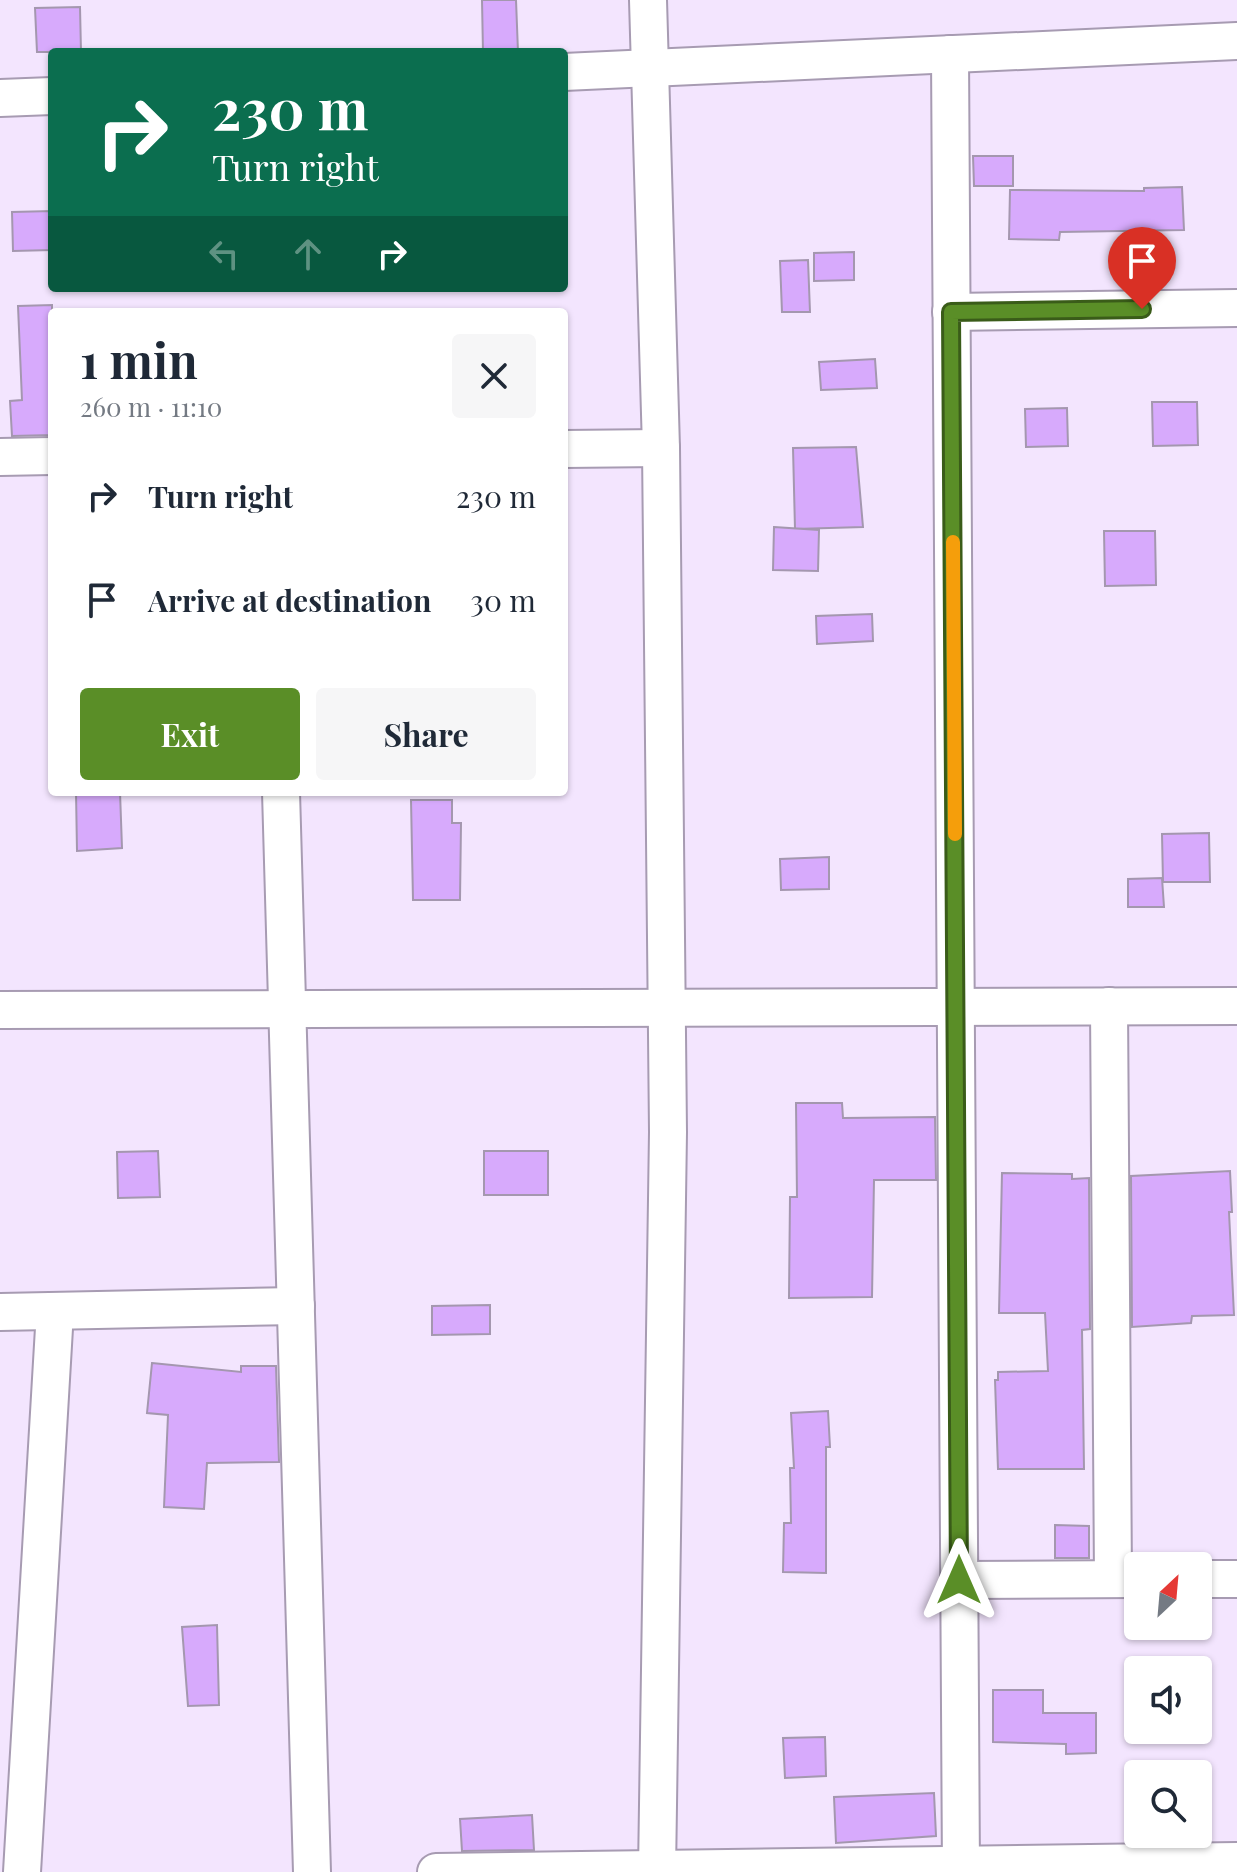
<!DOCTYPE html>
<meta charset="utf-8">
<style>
body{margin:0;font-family:"Playfair Display",serif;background:#f6f6f7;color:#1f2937;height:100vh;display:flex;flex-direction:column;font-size:30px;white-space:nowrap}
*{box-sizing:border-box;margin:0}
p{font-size:26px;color:#747a83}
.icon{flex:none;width:44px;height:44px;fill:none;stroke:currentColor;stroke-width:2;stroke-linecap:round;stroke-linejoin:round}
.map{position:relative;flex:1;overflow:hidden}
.panel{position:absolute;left:48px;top:308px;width:520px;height:488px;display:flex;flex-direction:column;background:#fff;border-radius:8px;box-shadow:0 2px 6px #0004}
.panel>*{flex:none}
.guide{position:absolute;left:48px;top:48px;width:520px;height:244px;border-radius:8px;box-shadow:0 2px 6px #0004;background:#0b6e4f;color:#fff;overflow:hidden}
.needle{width:52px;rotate:26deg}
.controls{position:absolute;left:1124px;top:1552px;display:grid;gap:16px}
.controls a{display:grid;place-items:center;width:88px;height:88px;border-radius:8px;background:#fff;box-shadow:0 2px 6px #0004;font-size:40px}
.pin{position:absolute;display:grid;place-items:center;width:68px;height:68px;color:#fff;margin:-82px -34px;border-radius:50% 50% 50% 0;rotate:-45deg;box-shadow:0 0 8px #0007}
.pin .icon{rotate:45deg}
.me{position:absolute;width:88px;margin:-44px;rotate:0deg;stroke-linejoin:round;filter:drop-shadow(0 0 6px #0008)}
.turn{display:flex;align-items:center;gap:28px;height:168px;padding:0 32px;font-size:36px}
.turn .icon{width:104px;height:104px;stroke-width:2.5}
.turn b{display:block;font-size:56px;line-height:68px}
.lanes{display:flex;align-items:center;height:76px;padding:0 32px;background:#0003;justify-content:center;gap:40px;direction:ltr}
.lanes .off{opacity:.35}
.round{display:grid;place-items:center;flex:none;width:84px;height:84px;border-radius:8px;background:#f6f6f7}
.summary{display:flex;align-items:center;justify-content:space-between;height:136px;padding:0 32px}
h1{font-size:48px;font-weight:700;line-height:60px}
.action{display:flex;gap:16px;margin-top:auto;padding:16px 32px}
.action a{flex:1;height:92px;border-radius:8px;background:#5a8e27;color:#fff;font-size:32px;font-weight:700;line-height:92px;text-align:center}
.action a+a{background:#f6f6f7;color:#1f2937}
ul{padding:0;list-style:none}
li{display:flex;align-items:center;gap:24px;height:104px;padding:0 32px}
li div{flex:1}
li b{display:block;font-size:30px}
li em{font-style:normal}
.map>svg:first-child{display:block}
.building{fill:#d7aafc;stroke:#a497af;stroke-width:2}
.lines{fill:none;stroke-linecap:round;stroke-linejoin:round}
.minor-casing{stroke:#a79bb2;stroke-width:40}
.minor{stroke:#fff;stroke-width:36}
.route-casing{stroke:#3a5c19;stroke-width:20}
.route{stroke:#5a8e27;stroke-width:14}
.slow{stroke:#f59e0b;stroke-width:14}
</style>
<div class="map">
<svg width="1237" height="1872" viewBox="0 0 1237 1872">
<rect width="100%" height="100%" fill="#f3e5fe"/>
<g class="building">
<path d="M482,0H516L518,52H483Z"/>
<path d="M80,7L81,52H37L35,8Z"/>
<path d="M973,156H1013V186H974Z"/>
<path d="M1182,187L1184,230L1060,232L1059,240L1009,239L1010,190L1144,191V188Z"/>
<path d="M52,211V250L13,251L12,212Z"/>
<path d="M854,252V280L814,281V253Z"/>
<path d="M808,260L810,312H782L780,261Z"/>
<path d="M52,305V435L12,436L10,401L22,400L18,306Z"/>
<path d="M875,359L877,388L821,390L819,362Z"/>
<path d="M1152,402H1197L1198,445L1153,446Z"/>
<path d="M1067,408L1068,446L1026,447L1025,409Z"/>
<path d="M856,447L863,527L795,529L793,448Z"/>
<path d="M774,527L819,530L818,571L773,570Z"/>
<path d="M1104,531H1155L1156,585L1105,586Z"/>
<path d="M872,614L873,641L817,644L816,616Z"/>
<path d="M76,792H120L122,848L77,851Z"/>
<path d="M411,800H452V823H461L460,900H413Z"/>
<path d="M1209,833L1210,882H1163L1162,834Z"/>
<path d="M829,857V889L781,890L780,859Z"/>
<path d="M1162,878L1164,907H1128V879Z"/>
<path d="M796,1103H842L843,1118L935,1117L936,1180H874L872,1297L789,1298L790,1197H797Z"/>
<path d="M158,1151L160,1197L118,1198L117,1152Z"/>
<rect x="484" y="1151" width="64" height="44"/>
<path d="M1230,1171L1232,1212H1229L1234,1315L1192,1316L1191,1323L1132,1327L1131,1176Z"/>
<path d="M1002,1173L1072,1174V1179L1089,1178L1090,1329L1082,1330L1084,1469H998L995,1380H998V1372L1048,1371L1045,1313H999Z"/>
<path d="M490,1305V1334L432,1335V1306Z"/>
<path d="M152,1363L241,1372V1366H276L279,1462L207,1463L204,1509L164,1507L168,1415L147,1413Z"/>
<path d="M828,1411L830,1447H826V1573L783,1572L784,1523H791L790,1468H794L791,1413Z"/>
<path d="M1055,1525L1089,1526V1558H1055Z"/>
<path d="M217,1625L219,1705L188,1706L182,1627Z"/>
<path d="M993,1690H1043V1713H1096V1753L1066,1754V1744L993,1742Z"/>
<path d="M825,1737L826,1776L785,1778L783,1738Z"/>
<path d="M934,1793L936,1836L836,1843L834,1797Z"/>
<path d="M532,1815L534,1850L462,1851L460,1819Z"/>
</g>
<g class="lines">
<defs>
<g id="minor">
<path d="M648,0L661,448L668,1132L657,1872"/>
<path d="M950,54L961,1872"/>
<path d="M564,72L1237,41"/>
<path d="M0,98L52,96"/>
<path d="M951,312L1237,308"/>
<path d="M564,449L661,448"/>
<path d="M0,457L52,456"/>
<path d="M281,792L312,1872"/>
<path d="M1109,1006L1113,1579"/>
<path d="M0,1010L1237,1006"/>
<path d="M0,1312L296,1306"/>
<path d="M1198,1579H1237"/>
<path d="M959,1580L1137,1579"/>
<path d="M22,1872L55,1311"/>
<path d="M436,1872L1237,1861"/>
</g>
</defs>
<use href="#minor" class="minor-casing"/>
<use href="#minor" class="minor"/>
</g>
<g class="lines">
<defs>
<path id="route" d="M959,1580L951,312L1142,309"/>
</defs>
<use href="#route" class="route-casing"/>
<use href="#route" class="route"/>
<path class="slow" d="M953,542L955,834"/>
</g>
</svg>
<div class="controls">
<a><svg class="needle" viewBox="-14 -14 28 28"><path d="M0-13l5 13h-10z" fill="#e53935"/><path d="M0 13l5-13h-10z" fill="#747a83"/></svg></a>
<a><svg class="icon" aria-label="sound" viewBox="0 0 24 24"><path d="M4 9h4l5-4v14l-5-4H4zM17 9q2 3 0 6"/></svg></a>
<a><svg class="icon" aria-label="search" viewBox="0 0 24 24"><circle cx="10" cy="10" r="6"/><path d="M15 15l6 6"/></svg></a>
</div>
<div class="pin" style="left:1142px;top:309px;background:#d93025"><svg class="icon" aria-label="arrive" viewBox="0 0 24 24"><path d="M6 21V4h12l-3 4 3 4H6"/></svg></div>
<svg class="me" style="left:959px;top:1580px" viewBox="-20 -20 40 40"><path d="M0-17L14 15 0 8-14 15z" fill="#5a8e27" stroke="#fff" stroke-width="4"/></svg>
<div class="guide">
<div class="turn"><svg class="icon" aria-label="right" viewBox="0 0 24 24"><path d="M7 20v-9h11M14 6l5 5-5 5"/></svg><div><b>230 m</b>Turn right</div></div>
<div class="lanes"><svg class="icon off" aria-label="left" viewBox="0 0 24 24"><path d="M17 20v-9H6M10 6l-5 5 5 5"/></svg><svg class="icon off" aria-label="ahead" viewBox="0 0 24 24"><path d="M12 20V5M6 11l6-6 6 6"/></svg><svg class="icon" aria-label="right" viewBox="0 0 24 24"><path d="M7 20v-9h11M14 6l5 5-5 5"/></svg></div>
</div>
<section class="panel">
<div class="summary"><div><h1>1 min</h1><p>260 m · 11:10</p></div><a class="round"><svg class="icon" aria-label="close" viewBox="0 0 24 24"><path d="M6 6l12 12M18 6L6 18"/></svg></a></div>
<ul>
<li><svg class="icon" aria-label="right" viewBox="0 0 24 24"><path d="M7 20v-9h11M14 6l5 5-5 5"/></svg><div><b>Turn right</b></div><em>230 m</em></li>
<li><svg class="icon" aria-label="arrive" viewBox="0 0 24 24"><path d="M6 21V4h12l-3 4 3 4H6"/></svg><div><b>Arrive at destination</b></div><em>30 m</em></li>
</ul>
<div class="action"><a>Exit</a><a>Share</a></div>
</section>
</div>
